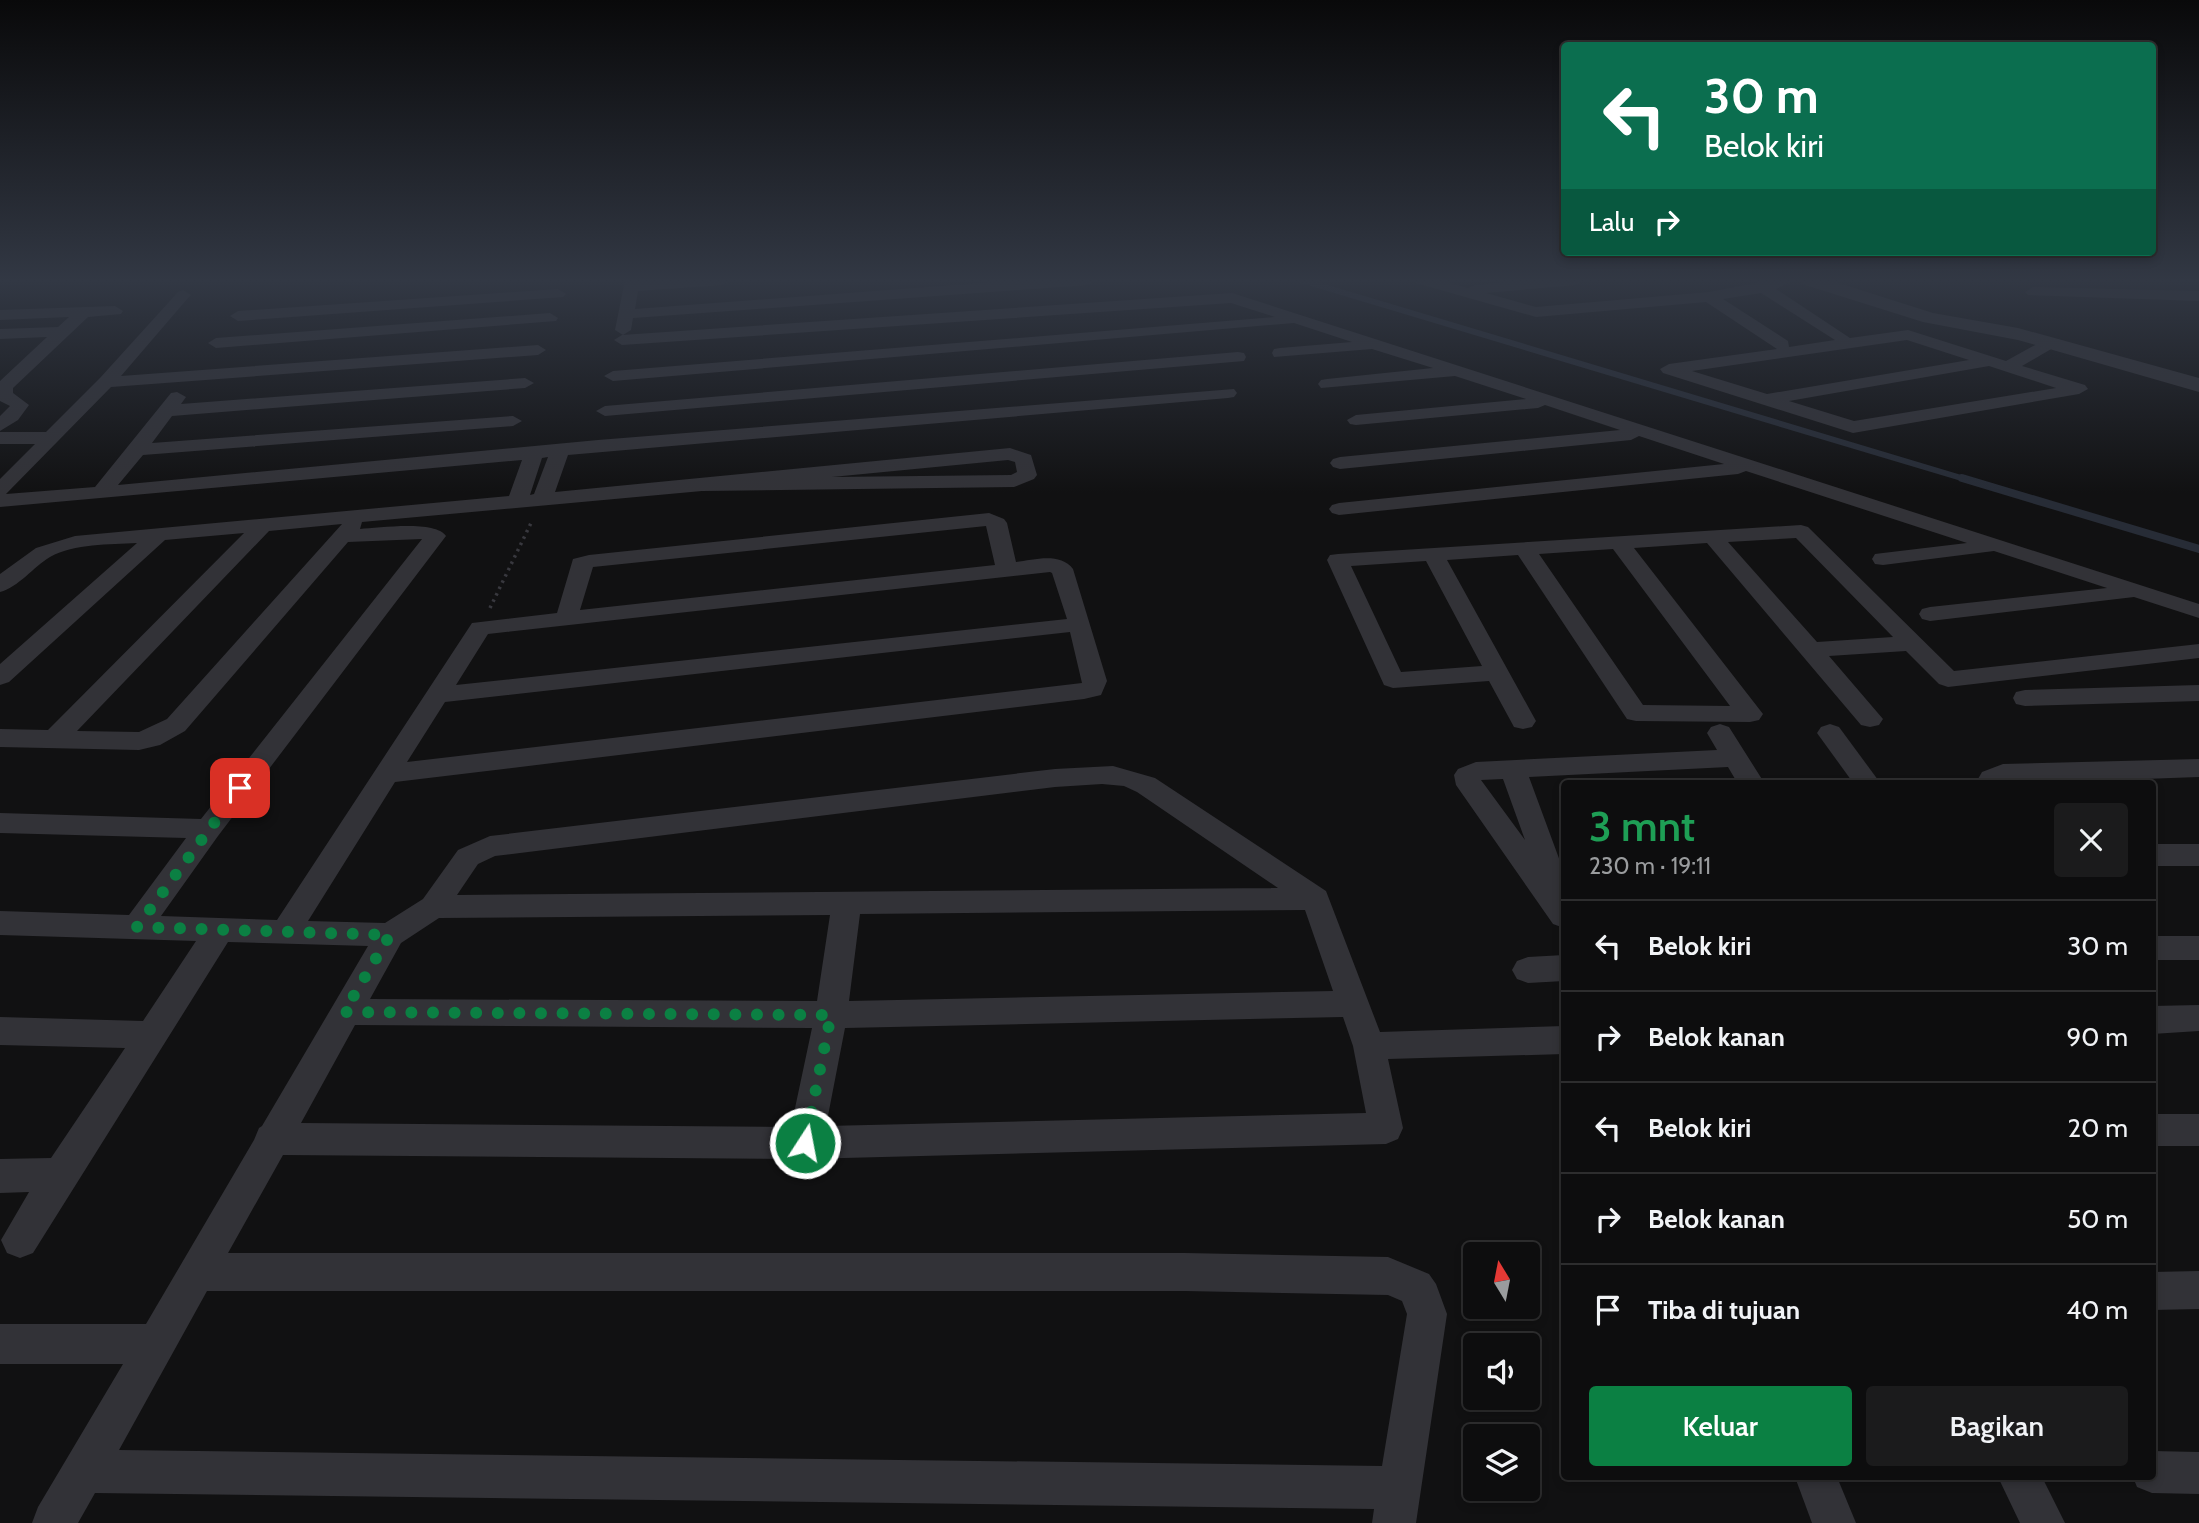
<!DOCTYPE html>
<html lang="id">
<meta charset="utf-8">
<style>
body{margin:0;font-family:Cabin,sans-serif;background:#1b1b1c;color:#f1f3f6;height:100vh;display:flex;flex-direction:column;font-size:26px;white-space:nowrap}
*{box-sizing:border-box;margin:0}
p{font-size:23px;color:#9a9c9e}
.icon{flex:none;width:38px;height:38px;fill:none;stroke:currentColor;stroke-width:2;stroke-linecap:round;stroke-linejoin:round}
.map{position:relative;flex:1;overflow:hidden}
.side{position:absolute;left:1561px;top:780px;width:595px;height:700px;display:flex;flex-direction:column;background:#0d0d0e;border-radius:7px;box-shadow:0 4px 10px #0003,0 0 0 2px #2d2d2e}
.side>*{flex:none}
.guide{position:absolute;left:1561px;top:42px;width:595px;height:214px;border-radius:7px;box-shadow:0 4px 10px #0003,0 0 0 2px #2d2d2e;background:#0b6e4f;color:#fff;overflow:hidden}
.needle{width:46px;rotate:350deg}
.buttons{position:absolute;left:1463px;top:1242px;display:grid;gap:14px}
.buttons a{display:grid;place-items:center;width:77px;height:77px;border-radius:7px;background:#0d0d0e;box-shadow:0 4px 10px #0003,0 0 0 2px #2d2d2e;font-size:35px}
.pin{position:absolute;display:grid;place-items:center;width:60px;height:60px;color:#fff;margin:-30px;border-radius:14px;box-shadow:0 4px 10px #0006}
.me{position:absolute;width:77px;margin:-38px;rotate:11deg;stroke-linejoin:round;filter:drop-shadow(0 0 5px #0008)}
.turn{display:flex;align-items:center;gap:24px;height:147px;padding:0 28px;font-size:32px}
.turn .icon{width:91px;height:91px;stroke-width:2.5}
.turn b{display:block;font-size:49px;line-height:60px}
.then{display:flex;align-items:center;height:66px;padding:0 28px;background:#0003;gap:14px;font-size:26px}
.round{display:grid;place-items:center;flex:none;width:74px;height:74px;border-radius:7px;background:#1b1b1c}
.headline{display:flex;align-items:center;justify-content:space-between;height:119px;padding:0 28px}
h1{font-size:42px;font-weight:600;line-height:52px;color:#1e9e55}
.button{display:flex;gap:14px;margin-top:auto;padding:14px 28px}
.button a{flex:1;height:80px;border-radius:7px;background:#0b8043;color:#fff;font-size:28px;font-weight:600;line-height:80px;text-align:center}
.button a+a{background:#1b1b1c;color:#f1f3f6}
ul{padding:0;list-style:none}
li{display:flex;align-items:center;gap:21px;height:91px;padding:0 28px;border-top:2px solid #2d2d2e}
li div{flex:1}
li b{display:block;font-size:26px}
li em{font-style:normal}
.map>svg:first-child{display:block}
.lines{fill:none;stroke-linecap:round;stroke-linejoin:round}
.stream-far1{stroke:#272c36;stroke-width:6}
.stream{stroke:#272c36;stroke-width:8}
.path{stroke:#38383e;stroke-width:3.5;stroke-dasharray:2.5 4.5;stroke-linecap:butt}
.minor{fill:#323237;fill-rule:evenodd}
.tertiary{fill:#323237;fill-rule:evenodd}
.route{stroke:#0b8043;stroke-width:12;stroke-dasharray:0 21.6}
</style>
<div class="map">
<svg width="2199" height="1523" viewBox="0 0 2199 1523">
<rect width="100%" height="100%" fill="#111112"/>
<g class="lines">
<path class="stream-far1" d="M1301,280L1968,480"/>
<path class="stream" d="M1962,478L2199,549"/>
<path class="path" d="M490,608L532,521"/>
<g class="minor">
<path d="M625,280H730L723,285L638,291L635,309L1023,280H1095L1088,285L633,318L631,330L623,335L615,330Z"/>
<path d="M1414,280H1439L1468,288L1475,285L1528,280H1583L1576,285L1486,293L1536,307L1709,292L1771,280H1793L1776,289L1850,338L1908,330L2006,361L2046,339H2058L2060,342L2058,345L2022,366L2085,385L2088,389L2079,394L1853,433L1663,373L1660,369L1669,364L1777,349L1706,302L1536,317L1416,283ZM1761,293L1835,340L1789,347L1788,341L1723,299ZM1907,340L1969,360L1767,394L1692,371ZM1989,366L2056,388L1854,421L1789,401Z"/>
<path d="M2033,287L2199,291V301L2028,295L2025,292Z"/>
<path d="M558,289L566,294L563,297L238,321L230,316L238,311Z"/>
<path d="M183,290L191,295L188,298L121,376L538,345L546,350L538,355L111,387L6,494L95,487L171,393L177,392L186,397L181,404L525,378L534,383L525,388L172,416L152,443L513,416L522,421L513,426L143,455L118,485L598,440L1234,389L1237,393L1234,397L1228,398L568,455L555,492L1010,448L1031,455L1037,475L1034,479L1014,487L702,491L362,522L360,529C379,528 435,520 446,536L218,836L161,916L277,920L472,623L557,613L573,559L589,555L989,513L1004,519L1007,523L1016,562C1034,560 1060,552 1073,569L1107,681L1101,695L1084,699L395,782L308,921L385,923L423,899L458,850L490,836L1055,769L1113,766L1155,778L1326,891L1380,1032L1564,1026V1054L1388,1059L1403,1128L1398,1139L1386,1144L805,1159L283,1155L228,1253H1185L1388,1257L1429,1274L1436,1284L1447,1314L1416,1523H1372L1374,1509L95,1493L78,1523H32L38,1507L123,1364H0V1324H146L254,1140L259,1128L262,1126L368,946L228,942L33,1253L20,1258L7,1253L1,1240L29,1192L0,1193V1159L51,1158L125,1048L0,1045V1017L143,1021L196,941L0,935V911L129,915L186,838L0,833V813L201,819L422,539L348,542L185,731L160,745L139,750L0,747V729L48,730L244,533L165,540L9,682L0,685V664L137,543C109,545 75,543 50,557C33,567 19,587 0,592V574L36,548L75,536L509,496L522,460L0,507V479L35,444H0V432H46L100,378L178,292ZM548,457L534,494L530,495L542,458ZM1008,460L1015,462L1017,472L1011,475L832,477ZM342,524L167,719L139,732L77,731L269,531ZM986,526L995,565L580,610L593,567ZM1050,572L1052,573L1067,619L456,685L488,634ZM1070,632L1082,683L407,762L445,702ZM1102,784L1124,786L1137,792L1278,888L457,895L478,864L495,856L1055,787ZM1305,910L1333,991L849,1001L860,914ZM830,915L817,1001L370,999L401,943L439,918ZM1343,1017L1353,1046L1366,1113L826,1126L845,1028ZM355,1025L812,1028L791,1127L301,1123ZM207,1291H1185L1388,1295L1402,1301L1407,1314L1382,1466L119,1450Z"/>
<path d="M1232,293L2199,604V618L2134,597L1930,621L1922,619L1919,614L1922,609L1930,607L2107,588L1994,551L1883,565L1875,564L1872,559L1875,554L1883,553L1967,543L1746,471L1738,474L1339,515L1332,513L1329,509L1332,505L1339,503L1724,464L1639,436L1631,440L1340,469L1333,467L1330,463L1333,459L1340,457L1620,430L1545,405L1538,408L1356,425L1350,424L1347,420L1356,415L1526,399L1455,376L1321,388L1318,384L1321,380L1327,379L1433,368L1372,349L1274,357L1272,353L1274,349L1280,348L1352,342L1294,323L613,381L604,376L613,371L1275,317L1231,303L622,345L614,340L622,335Z"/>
<path d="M115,306L123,311L121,314L88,317L13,388V393L29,405L18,420L0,431V416L10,406L0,401V381L47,337L0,339V329L58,327L69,317L0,320V310Z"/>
<path d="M550,313L558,318L556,321L216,348L208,343L216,338Z"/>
<path d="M1238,352L1244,353L1246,357L1244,361L605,416L596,411L605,406Z"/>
<path d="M1801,525L1808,527L1954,671L2199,644V658L1948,687L1939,684L1906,651L1829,656L1883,719L1879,725L1870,727L1861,725L1707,543L1634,548L1763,714L1759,720L1750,722L1636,721L1627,719L1518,555L1447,560L1536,721L1532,727L1523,729L1514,727L1489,681L1393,688L1384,685L1327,560L1330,555L1338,554ZM1796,538L1893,637L1817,642L1728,542ZM1613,549L1730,706L1643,705L1539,554ZM1426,561L1482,666L1401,672L1351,566Z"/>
<path d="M2199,685V701L2025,706L2016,704L2013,698L2016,692L2025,690Z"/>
<path d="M1720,724L1729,727L1765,784H1738L1728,767L1529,777L1564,872V928L1553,924L1456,785L1454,775L1458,769L1476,762L1717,750L1707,733L1711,727ZM1503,779L1525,840L1481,780Z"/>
<path d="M1830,724L1839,727L1881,784H1854L1817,733L1821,727Z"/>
<path d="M2199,759V777L2006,784H1980L1978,779L1982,772L2003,764Z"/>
<rect x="2152" y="844" width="47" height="22"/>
<rect x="2152" y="936" width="47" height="24"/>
<path d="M1564,955V981L1528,983L1517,979L1512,970L1517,961L1528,957Z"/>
<path d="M2199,1005V1031L2152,1034V1006Z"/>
<rect x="2152" y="1114" width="47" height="32"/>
<path d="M2199,1271V1309L2152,1310V1272Z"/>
<path d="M2152,1451L2199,1452V1494L2152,1493L2137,1487L2133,1477H2152Z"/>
<path d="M1795,1477H1837L1856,1523H1812Z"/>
<path d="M1998,1477H2042L2065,1523H2020Z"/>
</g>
<path class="tertiary" d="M1800,280H1829L1933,313L2018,328L2199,378V392L2018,340L1923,322L1802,284Z"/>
</g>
<linearGradient id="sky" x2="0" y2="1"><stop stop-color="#09090a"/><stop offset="0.57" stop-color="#323844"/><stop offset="1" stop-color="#323844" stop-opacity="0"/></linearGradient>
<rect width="2199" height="493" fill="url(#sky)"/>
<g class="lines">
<path class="route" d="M240,788L137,927L390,935L344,1012L831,1015L805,1143"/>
</g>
</svg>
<div class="buttons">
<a><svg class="needle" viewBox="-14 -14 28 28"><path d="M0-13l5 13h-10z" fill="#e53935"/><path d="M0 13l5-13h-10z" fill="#9a9c9e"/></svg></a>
<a><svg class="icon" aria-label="sound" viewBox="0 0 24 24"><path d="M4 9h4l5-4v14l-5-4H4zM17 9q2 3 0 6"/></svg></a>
<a><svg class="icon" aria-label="layers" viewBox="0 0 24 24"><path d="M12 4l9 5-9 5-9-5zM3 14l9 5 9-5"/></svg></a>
</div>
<div class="pin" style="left:240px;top:788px;background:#d93025"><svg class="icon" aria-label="arrive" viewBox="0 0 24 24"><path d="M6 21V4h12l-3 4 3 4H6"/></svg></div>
<svg class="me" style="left:805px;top:1143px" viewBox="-20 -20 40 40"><circle r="17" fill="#0b8043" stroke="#fff" stroke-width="3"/><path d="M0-11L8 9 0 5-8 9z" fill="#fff"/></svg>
<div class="guide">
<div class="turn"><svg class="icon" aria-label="left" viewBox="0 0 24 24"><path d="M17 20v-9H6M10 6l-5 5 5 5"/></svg><div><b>30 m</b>Belok kiri</div></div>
<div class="then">Lalu<svg class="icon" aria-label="right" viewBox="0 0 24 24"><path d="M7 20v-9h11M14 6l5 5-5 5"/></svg></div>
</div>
<section class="side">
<div class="headline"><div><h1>3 mnt</h1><p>230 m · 19:11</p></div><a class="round"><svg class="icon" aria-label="close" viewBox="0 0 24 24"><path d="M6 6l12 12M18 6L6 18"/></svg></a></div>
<ul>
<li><svg class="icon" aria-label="left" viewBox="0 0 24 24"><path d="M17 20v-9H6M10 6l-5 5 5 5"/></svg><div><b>Belok kiri</b></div><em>30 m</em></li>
<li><svg class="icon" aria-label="right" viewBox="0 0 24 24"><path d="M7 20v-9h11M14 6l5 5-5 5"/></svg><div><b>Belok kanan</b></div><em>90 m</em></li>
<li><svg class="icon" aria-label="left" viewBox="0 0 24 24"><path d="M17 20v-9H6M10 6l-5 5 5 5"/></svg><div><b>Belok kiri</b></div><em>20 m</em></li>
<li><svg class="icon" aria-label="right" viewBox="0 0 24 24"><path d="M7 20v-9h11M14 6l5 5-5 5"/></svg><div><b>Belok kanan</b></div><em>50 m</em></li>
<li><svg class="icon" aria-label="arrive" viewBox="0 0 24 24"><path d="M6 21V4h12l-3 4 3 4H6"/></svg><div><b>Tiba di tujuan</b></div><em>40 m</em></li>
</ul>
<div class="button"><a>Keluar</a><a>Bagikan</a></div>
</section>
</div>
